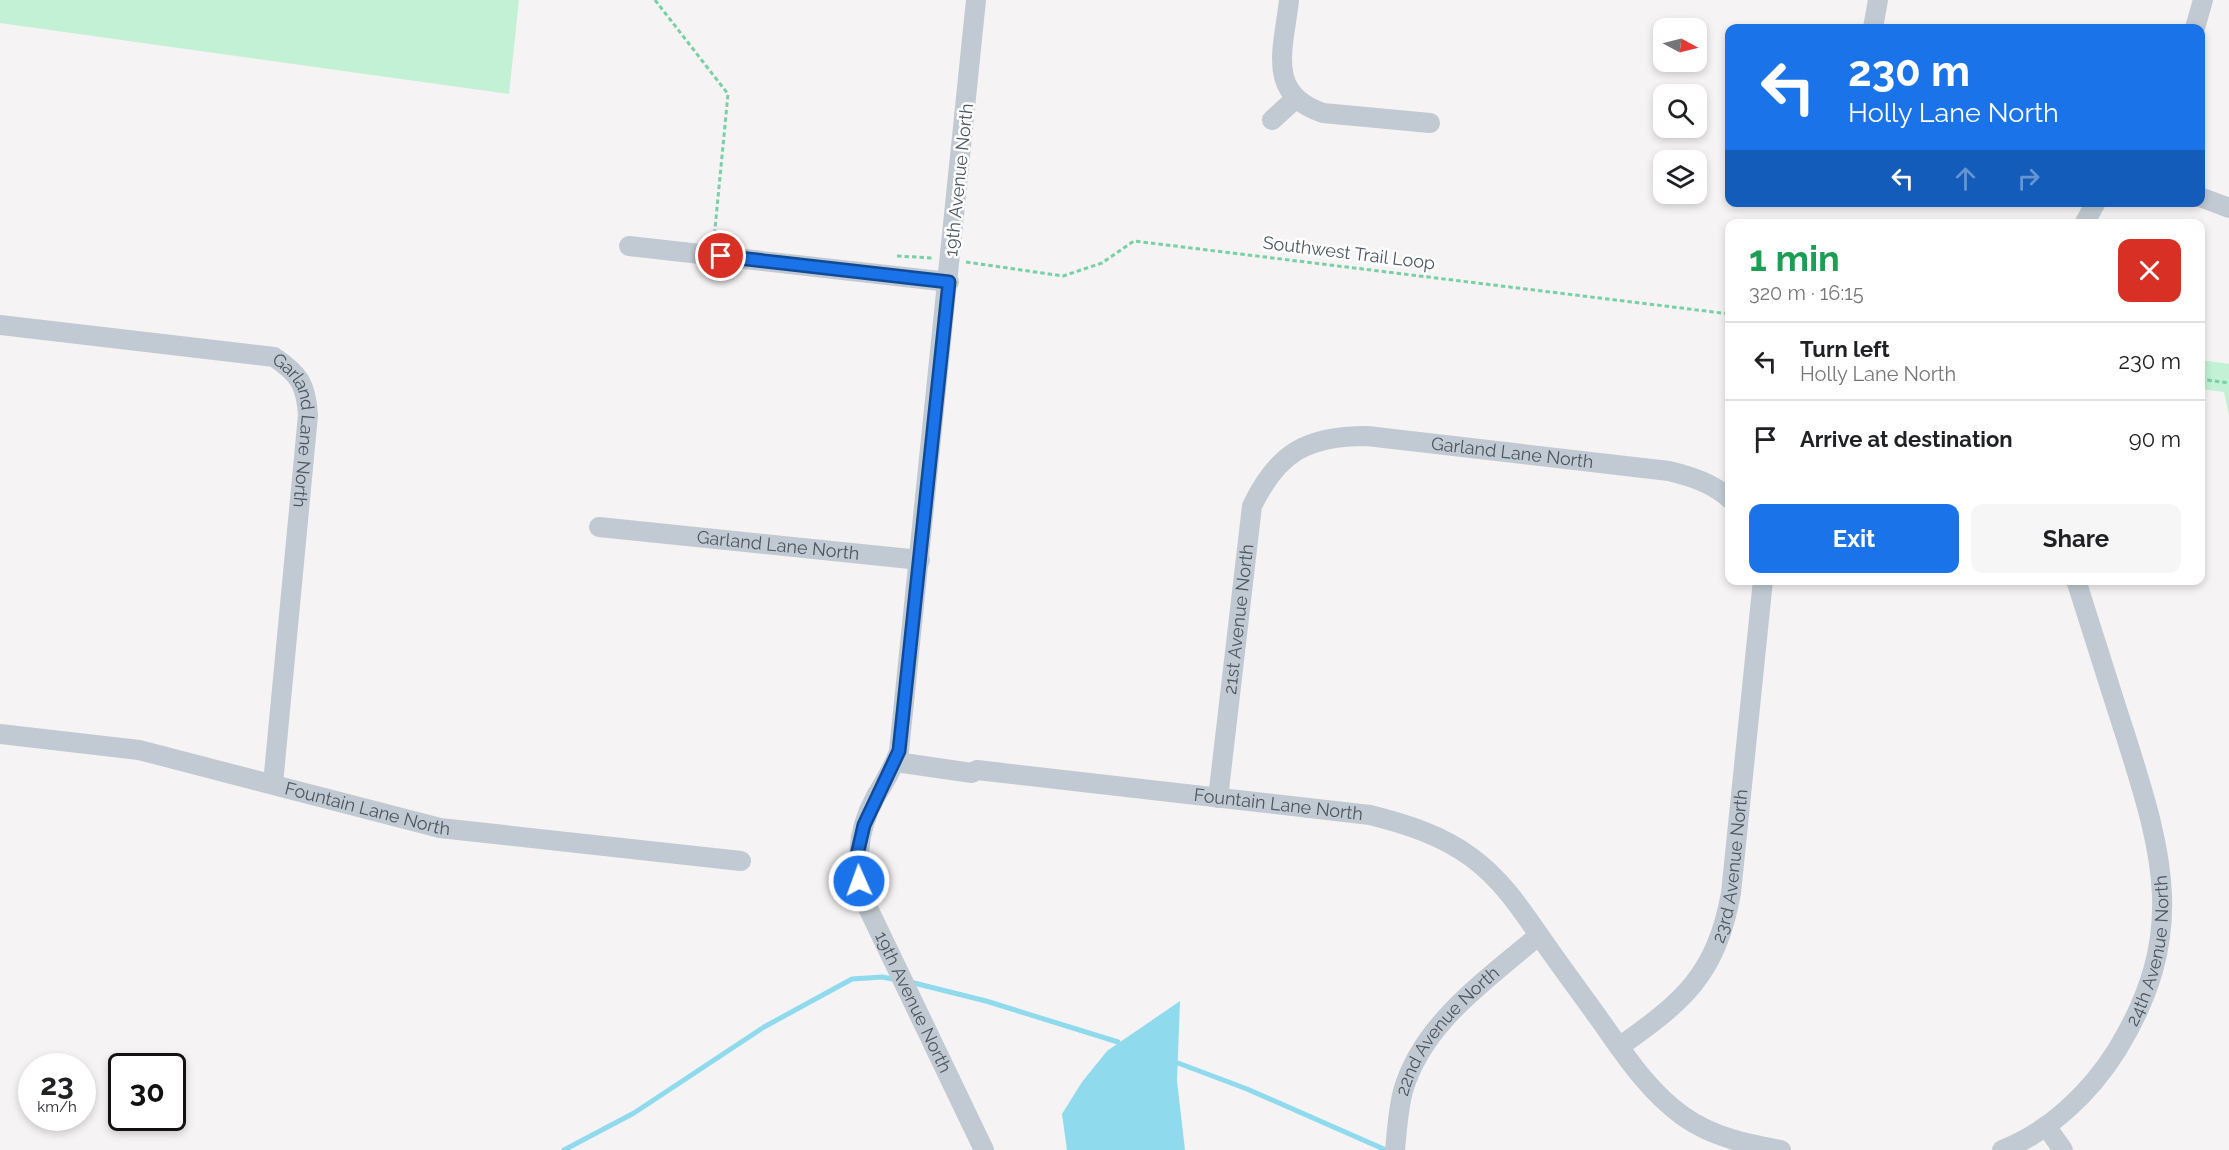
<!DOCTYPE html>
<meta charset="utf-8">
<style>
body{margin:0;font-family:Raleway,sans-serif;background:#f6f6f6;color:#202124;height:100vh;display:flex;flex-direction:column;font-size:22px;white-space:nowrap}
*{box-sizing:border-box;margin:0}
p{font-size:20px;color:#757577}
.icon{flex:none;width:33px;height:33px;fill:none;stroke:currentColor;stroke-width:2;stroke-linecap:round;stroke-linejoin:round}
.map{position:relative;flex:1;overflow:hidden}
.details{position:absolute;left:1725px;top:219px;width:480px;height:366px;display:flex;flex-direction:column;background:#fff;border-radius:12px;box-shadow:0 3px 9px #0003}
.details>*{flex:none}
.hud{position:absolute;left:1725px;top:24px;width:480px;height:183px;border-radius:12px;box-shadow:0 3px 9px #0003;background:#1a73e8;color:#fff;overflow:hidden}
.needle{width:39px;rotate:97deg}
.controls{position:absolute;left:1653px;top:18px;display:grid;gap:12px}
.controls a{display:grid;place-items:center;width:54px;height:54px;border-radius:12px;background:#fff;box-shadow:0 3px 9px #0003;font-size:30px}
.speed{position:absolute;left:18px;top:1053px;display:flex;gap:12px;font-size:30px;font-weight:700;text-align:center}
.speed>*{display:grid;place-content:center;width:78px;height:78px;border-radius:50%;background:#fff;box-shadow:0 3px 9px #0003;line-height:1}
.speed small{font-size:15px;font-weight:400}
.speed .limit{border:3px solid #111;border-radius:9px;background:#fff;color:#111}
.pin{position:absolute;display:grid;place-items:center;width:51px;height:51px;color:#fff;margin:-26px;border:3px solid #fff;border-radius:50%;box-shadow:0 2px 6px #0007}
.me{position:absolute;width:66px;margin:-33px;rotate:358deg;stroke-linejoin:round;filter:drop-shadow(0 0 4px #0008)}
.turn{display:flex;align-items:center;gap:21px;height:126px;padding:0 24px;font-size:27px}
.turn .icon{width:78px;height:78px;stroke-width:2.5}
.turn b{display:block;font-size:42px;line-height:51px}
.lanes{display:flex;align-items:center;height:57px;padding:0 24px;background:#0003;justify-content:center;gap:30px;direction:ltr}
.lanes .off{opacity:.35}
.round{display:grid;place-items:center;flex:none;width:63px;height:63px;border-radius:12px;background:#f6f6f6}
.overview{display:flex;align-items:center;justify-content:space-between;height:102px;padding:0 24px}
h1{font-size:36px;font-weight:700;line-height:45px;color:#1e9e55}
.cta{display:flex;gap:12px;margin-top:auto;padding:12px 24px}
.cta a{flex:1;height:69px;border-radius:12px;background:#1a73e8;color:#fff;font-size:24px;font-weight:700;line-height:69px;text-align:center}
.cta a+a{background:#f6f6f6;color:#202124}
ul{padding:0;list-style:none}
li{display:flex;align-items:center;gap:18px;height:78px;padding:0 24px;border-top:2px solid #e0e0e0}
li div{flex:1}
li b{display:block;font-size:22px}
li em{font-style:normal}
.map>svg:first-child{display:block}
.green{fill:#c3f1d5}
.water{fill:#90daee}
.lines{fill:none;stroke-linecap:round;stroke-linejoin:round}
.stream{stroke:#90daee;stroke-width:5}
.path{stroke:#7ad0a6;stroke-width:3;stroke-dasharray:4.5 3;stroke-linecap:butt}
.street{stroke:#c1cad2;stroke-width:20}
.route-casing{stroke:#114b97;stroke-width:15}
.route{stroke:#1a73e8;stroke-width:10}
.labels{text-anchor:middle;stroke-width:5;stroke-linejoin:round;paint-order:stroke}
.street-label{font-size:18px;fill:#4a5661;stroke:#fff}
</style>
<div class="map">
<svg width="2229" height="1150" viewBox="0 0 2229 1150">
<rect width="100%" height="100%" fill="#f5f3f3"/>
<g class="green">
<path d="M0,0H519L509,94L0,23Z"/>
<path d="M2201,360L2229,364V416L2224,392L2201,389Z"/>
</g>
<path class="water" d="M1180,1001L1177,1081L1185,1150H1067L1062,1114L1082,1082L1107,1051Z"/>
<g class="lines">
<g class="stream">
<path d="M910,982L986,1001L1118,1042"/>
<path d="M1178,1063L1247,1089L1386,1150"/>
<path d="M564,1150L634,1113L764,1027L852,979L882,977L898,980"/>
</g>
<g class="path">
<path d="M655,0L728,94L714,239"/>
<path d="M897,256L932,258"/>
<path d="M966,262L1063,276L1102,263L1134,241L1730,314"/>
<path d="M2200,379L2229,383"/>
</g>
<g class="street">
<path id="s1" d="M976,0L899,751C894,767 885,781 876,796C855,834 855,868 868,908L984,1150"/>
<path d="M1289,0C1284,48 1265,94 1323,113L1430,123"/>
<path d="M1873,28L1878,0"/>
<path d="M2195,28L2203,0"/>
<path d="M1272,120L1294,100"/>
<path d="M2200,197L2229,208"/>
<path d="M2084,224L2096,202"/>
<path d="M629,246L949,282"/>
<path id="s2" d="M0,325L274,357C299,374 306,384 308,415L273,784"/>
<path id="s3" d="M599,527L920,560"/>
<path id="s4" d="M0,734L139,750L440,828L741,861"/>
<path id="s5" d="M896,762L972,773L977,770L1370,815C1406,824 1441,835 1471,857C1500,878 1519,906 1539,935C1559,964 1580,992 1600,1020C1625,1055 1648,1091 1683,1116C1712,1137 1747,1144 1781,1150"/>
<path id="s6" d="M1218,798L1252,506C1278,452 1307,436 1367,436L1669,471C1693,477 1712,483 1730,499"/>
<path id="s7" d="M1619,1047C1684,1001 1716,975 1731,893L1763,580"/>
<path d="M2046,1126L2063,1150"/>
<path id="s8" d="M1395,1150C1397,1131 1398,1110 1403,1091C1423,1022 1487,980 1539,935"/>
<path id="s9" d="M2002,1150C2049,1132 2090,1093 2117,1050C2187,935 2164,857 2126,737C2109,685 2093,633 2076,580"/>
</g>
</g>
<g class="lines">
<defs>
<path id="route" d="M721,256L949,282L899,751L864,825L858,851L859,881"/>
</defs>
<use href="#route" class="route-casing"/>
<use href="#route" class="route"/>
</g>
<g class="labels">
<g class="street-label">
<text transform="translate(959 180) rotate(-84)" y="6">19th Avenue North</text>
<text transform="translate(1349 253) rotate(7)" y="6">Southwest Trail Loop</text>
<text dy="6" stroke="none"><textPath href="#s2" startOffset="358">Garland Lane North</textPath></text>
<text dy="6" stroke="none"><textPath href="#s6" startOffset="585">Garland Lane North</textPath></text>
<text dy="6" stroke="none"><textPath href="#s3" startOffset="180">Garland Lane North</textPath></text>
<text dy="6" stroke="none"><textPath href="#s6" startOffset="180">21st Avenue North</textPath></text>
<text dy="6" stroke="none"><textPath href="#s5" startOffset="386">Fountain Lane North</textPath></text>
<text dy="6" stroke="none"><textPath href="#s4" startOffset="376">Fountain Lane North</textPath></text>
<text dy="6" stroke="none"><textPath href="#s7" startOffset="224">23rd Avenue North</textPath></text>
<text dy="6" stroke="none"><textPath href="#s9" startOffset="261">24th Avenue North</textPath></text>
<text dy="6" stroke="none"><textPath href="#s1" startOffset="1026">19th Avenue North</textPath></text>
<text dy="6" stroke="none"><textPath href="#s8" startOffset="135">22nd Avenue North</textPath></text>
</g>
</g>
</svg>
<div class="controls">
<a><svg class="needle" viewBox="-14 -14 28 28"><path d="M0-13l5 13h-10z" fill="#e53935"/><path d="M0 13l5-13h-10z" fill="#757577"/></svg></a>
<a><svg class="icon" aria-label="search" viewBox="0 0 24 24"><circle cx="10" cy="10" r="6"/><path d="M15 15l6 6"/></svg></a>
<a><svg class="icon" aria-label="layers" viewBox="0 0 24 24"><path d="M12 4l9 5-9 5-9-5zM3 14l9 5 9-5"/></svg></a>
</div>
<div class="speed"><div>23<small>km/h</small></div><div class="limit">30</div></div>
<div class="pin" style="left:721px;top:256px;background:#d93025"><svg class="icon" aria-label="arrive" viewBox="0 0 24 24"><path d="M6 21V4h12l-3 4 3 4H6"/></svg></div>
<svg class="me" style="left:859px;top:881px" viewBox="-20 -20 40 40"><circle r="17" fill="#1a73e8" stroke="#fff" stroke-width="3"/><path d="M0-11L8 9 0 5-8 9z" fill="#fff"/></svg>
<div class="hud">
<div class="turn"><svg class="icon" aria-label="left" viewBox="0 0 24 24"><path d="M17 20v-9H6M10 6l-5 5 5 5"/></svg><div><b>230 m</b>Holly Lane North</div></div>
<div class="lanes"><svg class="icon" aria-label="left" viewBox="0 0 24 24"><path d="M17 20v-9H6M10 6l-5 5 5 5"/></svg><svg class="icon off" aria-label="ahead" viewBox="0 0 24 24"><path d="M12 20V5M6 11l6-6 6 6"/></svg><svg class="icon off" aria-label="right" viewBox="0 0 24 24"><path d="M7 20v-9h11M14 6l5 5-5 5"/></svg></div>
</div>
<section class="details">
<div class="overview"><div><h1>1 min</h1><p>320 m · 16:15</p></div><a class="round" style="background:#d93025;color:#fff"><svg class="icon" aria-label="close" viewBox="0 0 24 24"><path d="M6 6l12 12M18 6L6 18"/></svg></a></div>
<ul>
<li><svg class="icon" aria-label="left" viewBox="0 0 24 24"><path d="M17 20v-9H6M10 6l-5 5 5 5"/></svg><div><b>Turn left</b><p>Holly Lane North</p></div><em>230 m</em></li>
<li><svg class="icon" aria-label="arrive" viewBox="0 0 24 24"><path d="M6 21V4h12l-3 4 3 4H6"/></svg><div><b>Arrive at destination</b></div><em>90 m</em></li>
</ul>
<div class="cta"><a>Exit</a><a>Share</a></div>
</section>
</div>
